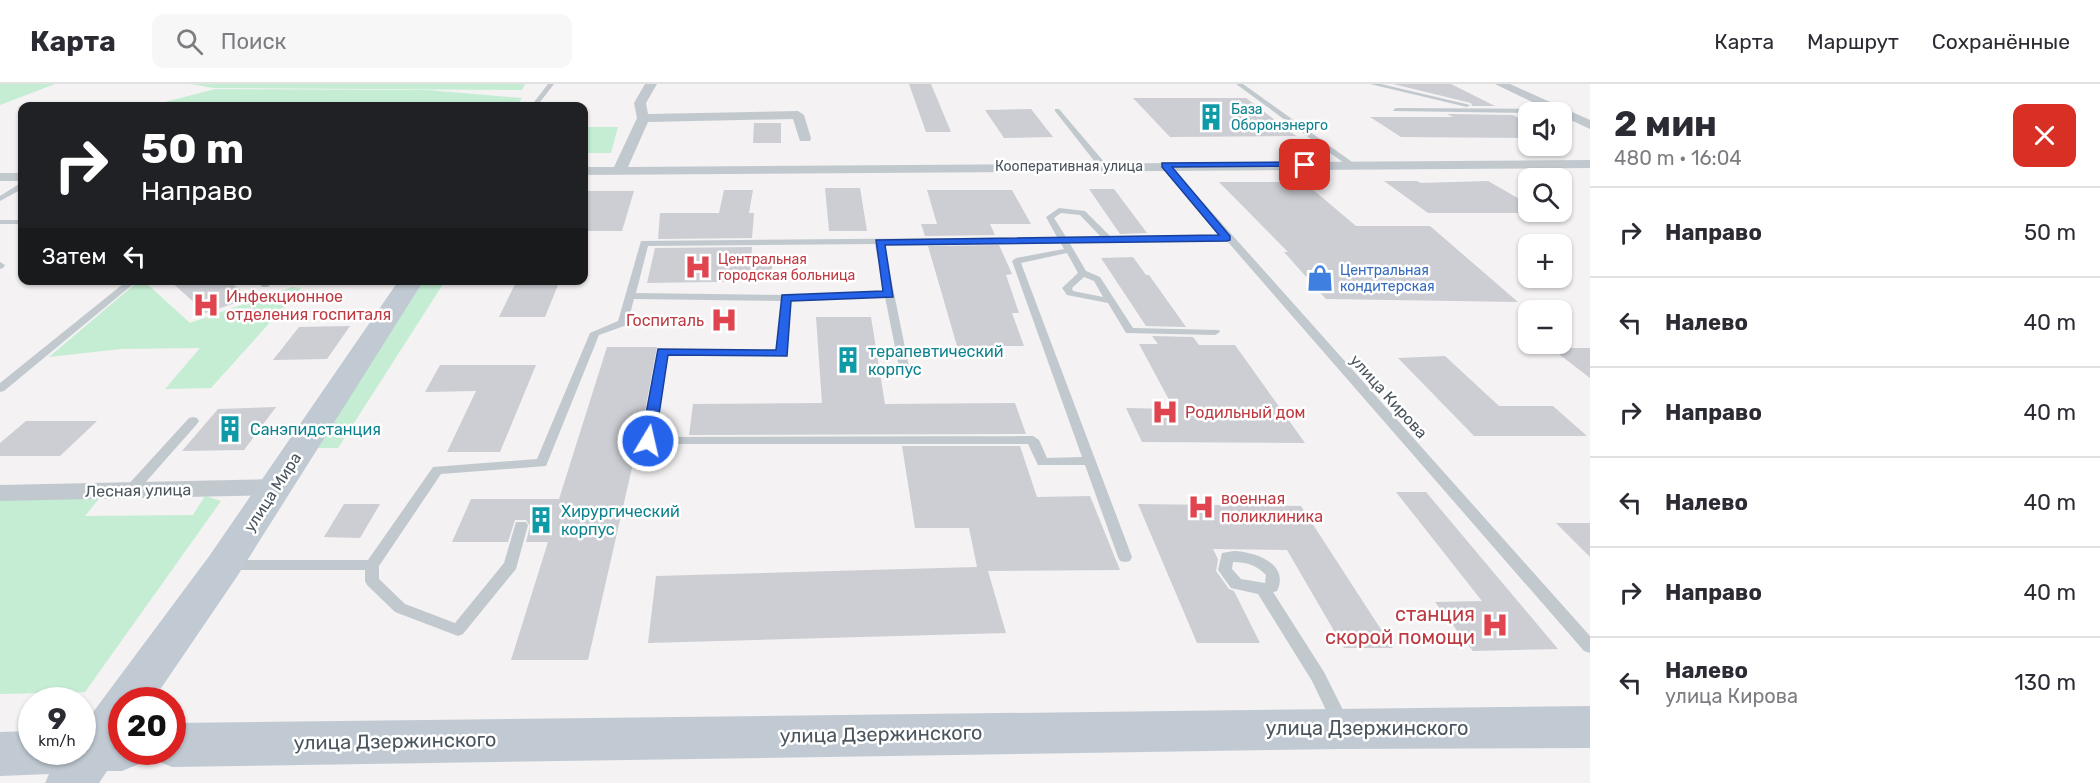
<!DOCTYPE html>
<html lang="ru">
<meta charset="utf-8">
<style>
body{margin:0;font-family:Rubik,sans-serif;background:#f7f7f7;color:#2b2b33;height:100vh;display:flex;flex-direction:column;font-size:22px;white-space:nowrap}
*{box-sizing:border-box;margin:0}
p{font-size:20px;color:#7c7c81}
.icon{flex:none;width:33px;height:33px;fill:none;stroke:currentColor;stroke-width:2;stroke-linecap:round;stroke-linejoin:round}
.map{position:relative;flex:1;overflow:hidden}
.panel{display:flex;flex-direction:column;background:#fff;width:510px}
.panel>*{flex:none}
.top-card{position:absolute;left:18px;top:18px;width:570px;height:183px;border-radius:12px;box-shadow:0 2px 4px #0004;background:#202124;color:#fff;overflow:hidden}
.controls{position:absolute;left:1518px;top:18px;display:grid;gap:12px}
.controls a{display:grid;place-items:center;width:54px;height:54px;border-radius:12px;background:#fff;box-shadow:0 2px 4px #0004;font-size:30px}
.speed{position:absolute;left:18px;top:603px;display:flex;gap:12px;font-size:30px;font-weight:700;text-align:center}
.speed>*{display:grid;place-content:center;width:78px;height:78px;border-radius:50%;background:#fff;box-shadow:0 2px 4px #0004;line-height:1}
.speed small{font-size:15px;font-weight:400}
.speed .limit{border:9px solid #d22;background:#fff;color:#111}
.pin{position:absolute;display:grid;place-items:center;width:51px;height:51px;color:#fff;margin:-26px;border-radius:12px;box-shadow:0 3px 9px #0006}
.me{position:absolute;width:66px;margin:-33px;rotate:9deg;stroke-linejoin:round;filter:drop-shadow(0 0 4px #0008)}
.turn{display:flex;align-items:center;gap:21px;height:126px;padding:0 24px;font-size:27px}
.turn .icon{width:78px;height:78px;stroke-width:2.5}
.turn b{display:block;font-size:42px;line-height:51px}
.then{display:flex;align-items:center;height:57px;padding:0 24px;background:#0003;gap:12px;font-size:22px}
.round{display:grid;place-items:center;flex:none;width:63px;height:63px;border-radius:12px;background:#f7f7f7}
.overview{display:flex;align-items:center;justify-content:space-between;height:102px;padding:0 24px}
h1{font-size:36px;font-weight:700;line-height:45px}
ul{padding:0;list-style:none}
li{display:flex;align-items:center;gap:18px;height:90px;padding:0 24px;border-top:2px solid #e1e1e2}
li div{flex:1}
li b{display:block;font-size:22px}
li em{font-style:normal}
header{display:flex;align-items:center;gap:36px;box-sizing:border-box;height:84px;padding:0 30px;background:#fff;border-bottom:2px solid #e1e1e2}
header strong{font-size:28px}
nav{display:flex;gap:33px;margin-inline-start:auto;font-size:21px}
.search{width:420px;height:54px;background:#f7f7f7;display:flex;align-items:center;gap:15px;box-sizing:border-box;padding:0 21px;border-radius:12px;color:#7c7c81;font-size:22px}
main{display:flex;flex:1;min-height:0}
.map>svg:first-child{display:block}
.green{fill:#c5edd4}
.building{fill:#ccced4}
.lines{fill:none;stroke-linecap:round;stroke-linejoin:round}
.lane{fill:#c1c9cf;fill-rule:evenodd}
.street{fill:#c1c9cf;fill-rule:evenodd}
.secondary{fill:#c1cad3;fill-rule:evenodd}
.route{fill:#2563eb;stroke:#184099;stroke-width:1.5}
.labels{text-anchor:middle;stroke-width:5;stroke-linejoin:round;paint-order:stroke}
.far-culture-label{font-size:14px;fill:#0d838f;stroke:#fff;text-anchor:start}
.far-street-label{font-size:14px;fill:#4b555e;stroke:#fff}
.far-health-label{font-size:14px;fill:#be3a42;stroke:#fff;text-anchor:start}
.far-shop-label{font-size:14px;fill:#366cbe;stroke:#fff;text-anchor:start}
.health-label{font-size:16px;fill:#be3a42;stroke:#fff;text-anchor:start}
.culture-label{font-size:16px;fill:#0d838f;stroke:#fff;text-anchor:start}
.street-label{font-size:16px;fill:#4b555e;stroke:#fff}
.near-health-label{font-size:20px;fill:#be3a42;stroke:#fff;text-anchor:end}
.near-street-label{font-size:20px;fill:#4b555e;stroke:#fff}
</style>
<header>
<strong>Карта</strong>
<div class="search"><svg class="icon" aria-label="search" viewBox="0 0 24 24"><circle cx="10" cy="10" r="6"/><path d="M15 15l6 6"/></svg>Поиск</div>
<nav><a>Карта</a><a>Маршрут</a><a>Сохранённые</a></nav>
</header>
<main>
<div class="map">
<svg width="1590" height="699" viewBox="0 0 1590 699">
<rect width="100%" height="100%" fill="#f4f2f2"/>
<g class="green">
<path d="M0,0H55L0,21Z"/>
<path d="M191,0H525L522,6L213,4Z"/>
<path d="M215,5L427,6L522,14L517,22H170L165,18Z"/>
<path d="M584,43H618L611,69H584Z"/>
<path d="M421,197H445L338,364H309Z"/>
<path d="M146,199L190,239L292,203L301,204L211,304L165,305L200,264L121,265L49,273L135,200Z"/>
<path d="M102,411L85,432L193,431L205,412L221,417L85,608L0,610V413Z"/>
</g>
<g class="building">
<path d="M909,0H931L951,48H926Z"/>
<path d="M1393,0H1451L1495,22H1472L1471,19Z"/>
<path d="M1133,14H1246L1296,52L1170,53Z"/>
<path d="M1031,25L1053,53L1004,54L985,26Z"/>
<path d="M1447,30L1513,31L1528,39V54L1401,53L1370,33H1453Z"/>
<path d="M754,39H781V59H753Z"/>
<path d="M1384,97H1417L1421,99L1488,97L1528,120V128L1542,129H1428Z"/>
<path d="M1219,98H1304L1356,142H1430L1518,218L1326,215L1284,168H1288Z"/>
<path d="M825,104H860L867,147H829Z"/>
<path d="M1089,105H1114L1147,149L1120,150Z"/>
<path d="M724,106H753L749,129H754L752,154L658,155L660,129H719Z"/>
<path d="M927,106H1012L1031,140H990L995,151L925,152L921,140H937Z"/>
<path d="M584,107H634L622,147H584Z"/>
<path d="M999,161L1012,190L1006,191L1019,229H1012L1024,262H957L928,162Z"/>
<path d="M752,163L751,177H772V197L647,199L655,164Z"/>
<path d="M1133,173L1146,191H1149L1186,243L1146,242L1101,174Z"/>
<path d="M169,196H228L250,214L206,229Z"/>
<path d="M517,196H560L545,233H499Z"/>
<path d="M816,233H871L885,320L1015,319L1026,350L689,351L693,320L822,319Z"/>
<path d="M350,242L327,275L273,276L299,243Z"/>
<path d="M1152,252L1193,253L1199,261H1235L1305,359L1142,358L1126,324L1174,325L1139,260H1158Z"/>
<path d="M607,263H657L645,327L588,576H511L548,458H526L530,442L526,436H515L508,458H452L471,415H559Z"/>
<path d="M1551,264H1590V294Z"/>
<path d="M1445,272L1499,322H1553L1587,352H1474L1398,274Z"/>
<path d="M440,281H536L500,368H447L476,307L425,308Z"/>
<path d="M276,323L244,366L182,367L218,325Z"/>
<path d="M26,337H97L60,372H0V359Z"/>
<path d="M902,362H1020L1037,413L1090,412L1120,486L988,487L1006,549L648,559L656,492L977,483L969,444H915Z"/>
<path d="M1396,408H1426L1558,565L1473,567L1435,518L1482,517Z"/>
<path d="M344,420H380L360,454L324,453Z"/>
<path d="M1138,420L1301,422L1393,564H1344L1287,466L1213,465L1218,475L1216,487L1229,505L1234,507L1260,559H1197Z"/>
<path d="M1556,439H1590V473Z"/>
</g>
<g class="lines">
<g class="lane">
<path d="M548,0H554L537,22H531Z"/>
<path d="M1236,0H1243L1355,80L1348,82Z"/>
<path d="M1370,0H1381L1470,21L1467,23Z"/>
<path d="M1396,24L1559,25L1562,27L1528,29L1394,27L1393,26Z"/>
<path d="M1055,25H1059L1105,79V83H1099L1055,27Z"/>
<path d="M1162,79H1168L1590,552V569L1584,567L1227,157L1069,158L1086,187L1100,193L1133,244L1219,246L1220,248L1215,251L1126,249L1108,219L1067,211L1062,204L1078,189L1067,169L1021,179L1132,473L1130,477L1125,478L1120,477L1118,473L1085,381H1038L1028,360H644L642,357L658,265L777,266L781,217L634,215L627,241L599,251L546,382L441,390L379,482V495L405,520L455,539L504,479L516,438H526L528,441L516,485L463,550L458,552L395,528L367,501L365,497V486H228L223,485L221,481L223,477L228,476H368L433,383L537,375L590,249L618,237L641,157L1057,153L1046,133L1059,124L1085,127L1110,152L1222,151L1162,83ZM1061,129L1080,131L1101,153H1066L1054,134ZM1060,158L1064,165L1016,174L1012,177L1082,373L1047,374L1039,356L1033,352L655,353L667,270L786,271L791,217L885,213L900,288L905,291L909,290L910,288L884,160ZM875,160L884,207L786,211L636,209L648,162ZM1084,193L1094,197L1103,213L1073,207L1072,204Z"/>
<path d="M19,100H22V105L0,117V112Z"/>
<rect x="0" y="136" width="22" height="4"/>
<path d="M0,178L5,181L3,184L0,185Z"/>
<path d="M128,196H138L4,307L0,308V299Z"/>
<path d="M255,196H265L270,201L268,203H262Z"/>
<path d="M193,333L197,334L199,337L197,340L136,409H126L125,406L126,403L189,334Z"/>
<path d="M1234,467C1256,468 1290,480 1277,507L1273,508L1324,588L1350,640L1347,645L1341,647L1335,645L1312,597L1258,510L1231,504L1218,486L1222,469ZM1233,478C1247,478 1256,481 1266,491L1265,499L1241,495L1232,485Z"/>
</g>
<g class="street">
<path d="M645,0H657L646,19L648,30L798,27L804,31L811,54L810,57H800L793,35L648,38L628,83L1590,76V84L584,91V83H614L637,34L634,19Z"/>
<path d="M1495,0H1510L1590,36V45L1562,32V28H1553Z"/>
<rect x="0" y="89" width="22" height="8"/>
<path d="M275,395L284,397L287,403L284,409L275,411L0,417V401Z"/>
</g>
<g class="secondary">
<path d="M399,196H424L238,491L153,616H122V668H145L139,680L122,687H107L99,699H45L49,690L0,692V648L32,647V668H82V643L210,471Z"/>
<path d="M1590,622V664L1343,665L172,683L155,676L151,668H172V639Z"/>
</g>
</g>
<path class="route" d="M1305,78L1308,82L1172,83L1230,152V156L1227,157L885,161L893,213L791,217L787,272L668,271L655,357L648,362L641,357L658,265L776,266L782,211L883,207L876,156L1219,151L1162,83V79Z"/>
<defs>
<symbol id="building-bare" viewBox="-9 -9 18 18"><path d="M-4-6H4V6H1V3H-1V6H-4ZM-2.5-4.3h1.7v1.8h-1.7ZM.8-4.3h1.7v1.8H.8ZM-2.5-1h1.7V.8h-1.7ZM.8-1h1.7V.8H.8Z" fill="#0f9aa8" stroke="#fff" stroke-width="2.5" paint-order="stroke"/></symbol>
<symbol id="hospital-bare" viewBox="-9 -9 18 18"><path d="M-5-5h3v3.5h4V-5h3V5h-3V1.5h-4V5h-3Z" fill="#e0444e" stroke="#fff" stroke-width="2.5" paint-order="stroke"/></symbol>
<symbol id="shop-bare" viewBox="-9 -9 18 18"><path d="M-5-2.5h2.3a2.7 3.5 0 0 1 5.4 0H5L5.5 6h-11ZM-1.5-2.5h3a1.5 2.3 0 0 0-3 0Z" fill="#3f7fe0" stroke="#fff" stroke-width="2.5" paint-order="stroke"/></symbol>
</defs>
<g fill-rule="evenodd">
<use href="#building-bare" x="1192" y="14" width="38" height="38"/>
<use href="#hospital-bare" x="679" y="164" width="38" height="38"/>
<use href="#shop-bare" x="1301" y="175" width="38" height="38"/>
<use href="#hospital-bare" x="187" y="202" width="38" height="38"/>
<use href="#hospital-bare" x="705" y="217" width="38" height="38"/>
<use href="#building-bare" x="829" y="257" width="38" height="38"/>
<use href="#hospital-bare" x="1146" y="309" width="38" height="38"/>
<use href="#building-bare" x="211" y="326" width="38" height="38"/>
<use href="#hospital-bare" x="1182" y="404" width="38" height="38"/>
<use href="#building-bare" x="522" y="417" width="38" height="38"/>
<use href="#hospital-bare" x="1476" y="522" width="38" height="38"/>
</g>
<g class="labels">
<g class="far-culture-label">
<text x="1231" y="30">База<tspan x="1231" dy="16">Оборонэнерго</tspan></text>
</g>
<g class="far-street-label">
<text x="1069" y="87">Кооперативная улица</text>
</g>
<g class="far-health-label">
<text x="718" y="180">Центральная<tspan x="718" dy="16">городская больница</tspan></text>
</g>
<g class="far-shop-label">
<text x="1340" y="191">Центральная<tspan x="1340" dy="16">кондитерская</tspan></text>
</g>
<g class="health-label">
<text x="226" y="218">Инфекционное<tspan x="226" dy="18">отделения госпиталя</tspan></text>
<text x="704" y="242" text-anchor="end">Госпиталь</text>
<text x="1185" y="334">Родильный дом</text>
<text x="1221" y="420">военная<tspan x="1221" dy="18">поликлиника</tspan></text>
</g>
<g class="culture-label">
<text x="868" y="273">терапевтический<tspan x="868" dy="18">корпус</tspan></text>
<text x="250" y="351">Санэпидстанция</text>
<text x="561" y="433">Хирургический<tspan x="561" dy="18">корпус</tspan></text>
</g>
<g class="street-label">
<text transform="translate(1389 312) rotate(48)" y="6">улица Кирова</text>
<text transform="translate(138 406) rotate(-1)" y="6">Лесная улица</text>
<text transform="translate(272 408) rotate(-57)" y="6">улица Мира</text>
</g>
<g class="near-health-label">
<text x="1475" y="537">станция<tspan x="1475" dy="23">скорой помощи</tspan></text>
</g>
<g class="near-street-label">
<text x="1367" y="651">улица Дзержинского</text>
<text transform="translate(881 650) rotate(-1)" y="7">улица Дзержинского</text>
<text transform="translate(395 657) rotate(-1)" y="7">улица Дзержинского</text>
</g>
</g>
</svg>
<div class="controls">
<a><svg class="icon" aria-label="sound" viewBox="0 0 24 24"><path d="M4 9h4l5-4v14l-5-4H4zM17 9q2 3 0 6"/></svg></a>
<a><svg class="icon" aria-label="search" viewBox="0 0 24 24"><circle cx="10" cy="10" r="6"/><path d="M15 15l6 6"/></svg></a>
<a>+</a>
<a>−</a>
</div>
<div class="speed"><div>9<small>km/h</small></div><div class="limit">20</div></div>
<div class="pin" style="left:1305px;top:81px;background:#d93025"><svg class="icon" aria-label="arrive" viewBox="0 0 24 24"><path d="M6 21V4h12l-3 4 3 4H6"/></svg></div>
<svg class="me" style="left:648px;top:357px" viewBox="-20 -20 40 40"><circle r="17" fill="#2563eb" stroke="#fff" stroke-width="3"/><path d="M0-11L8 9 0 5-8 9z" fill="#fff"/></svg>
<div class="top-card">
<div class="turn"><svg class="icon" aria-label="right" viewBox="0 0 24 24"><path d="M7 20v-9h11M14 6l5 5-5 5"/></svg><div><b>50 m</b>Направо</div></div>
<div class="then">Затем<svg class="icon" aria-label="left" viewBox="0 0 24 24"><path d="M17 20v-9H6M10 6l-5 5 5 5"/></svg></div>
</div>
</div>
<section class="panel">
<div class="overview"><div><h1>2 мин</h1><p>480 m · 16:04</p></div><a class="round" style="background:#d93025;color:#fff"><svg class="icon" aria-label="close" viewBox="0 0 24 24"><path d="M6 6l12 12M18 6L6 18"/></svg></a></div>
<ul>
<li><svg class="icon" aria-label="right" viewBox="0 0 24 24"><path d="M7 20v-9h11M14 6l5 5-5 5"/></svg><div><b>Направо</b></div><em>50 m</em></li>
<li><svg class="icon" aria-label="left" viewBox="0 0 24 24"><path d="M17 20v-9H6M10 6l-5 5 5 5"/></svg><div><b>Налево</b></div><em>40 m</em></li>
<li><svg class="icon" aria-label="right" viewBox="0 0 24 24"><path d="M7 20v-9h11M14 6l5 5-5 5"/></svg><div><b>Направо</b></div><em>40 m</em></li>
<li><svg class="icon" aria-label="left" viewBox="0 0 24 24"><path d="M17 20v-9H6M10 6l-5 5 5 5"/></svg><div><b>Налево</b></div><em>40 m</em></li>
<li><svg class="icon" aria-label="right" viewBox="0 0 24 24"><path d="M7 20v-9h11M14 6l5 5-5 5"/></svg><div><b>Направо</b></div><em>40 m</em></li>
<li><svg class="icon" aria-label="left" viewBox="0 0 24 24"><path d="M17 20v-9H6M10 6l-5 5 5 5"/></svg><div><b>Налево</b><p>улица Кирова</p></div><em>130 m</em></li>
</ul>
</section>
</main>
